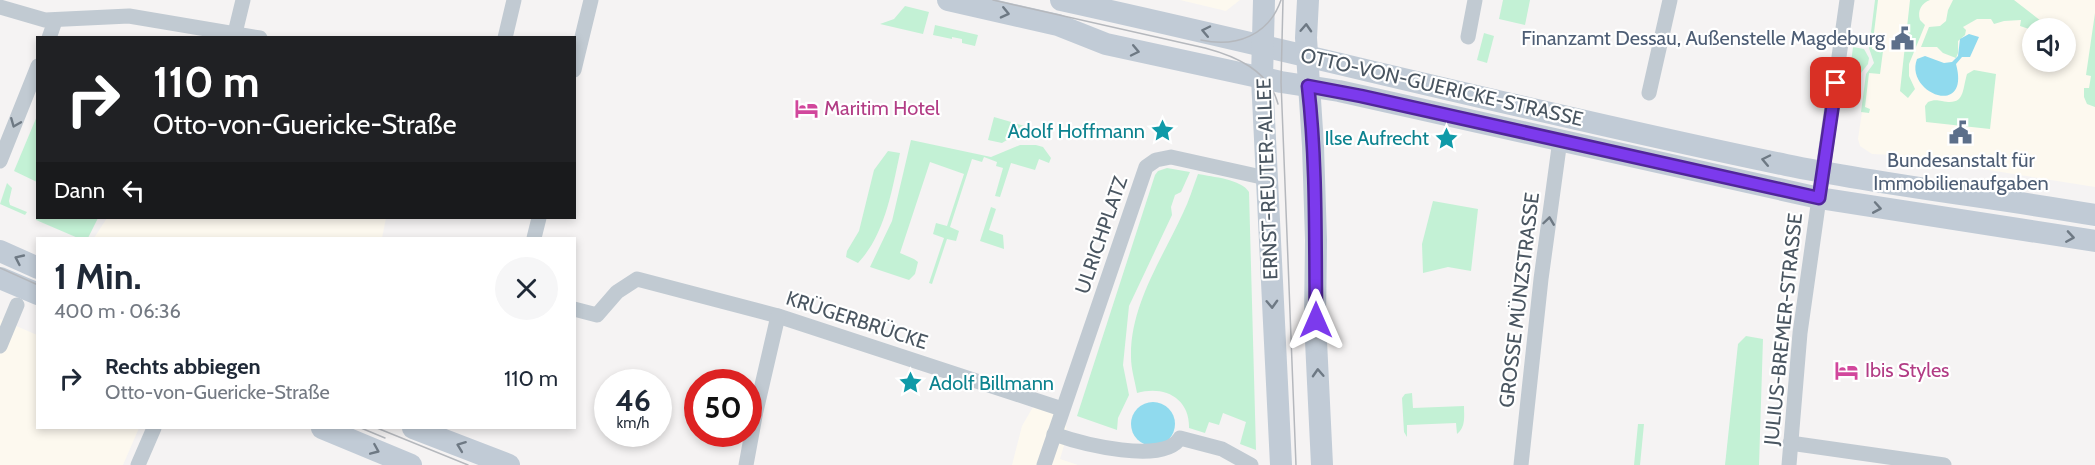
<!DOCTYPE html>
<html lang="de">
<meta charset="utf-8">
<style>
body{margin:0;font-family:Cabin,sans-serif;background:#f6f6f7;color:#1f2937;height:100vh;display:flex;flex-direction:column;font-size:22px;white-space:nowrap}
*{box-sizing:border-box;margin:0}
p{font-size:20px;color:#747a83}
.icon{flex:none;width:33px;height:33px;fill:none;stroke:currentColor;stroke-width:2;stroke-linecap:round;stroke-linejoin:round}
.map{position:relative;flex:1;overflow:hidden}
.drawer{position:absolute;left:36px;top:237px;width:540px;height:192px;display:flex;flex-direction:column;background:#fff;border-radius:0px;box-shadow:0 3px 9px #0003}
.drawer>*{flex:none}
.top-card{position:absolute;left:36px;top:36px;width:540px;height:183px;border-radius:0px;box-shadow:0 3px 9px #0003;background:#202124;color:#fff;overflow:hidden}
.tools{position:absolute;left:2022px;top:18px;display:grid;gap:12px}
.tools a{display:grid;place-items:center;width:54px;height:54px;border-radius:50%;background:#fff;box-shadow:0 3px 9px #0003;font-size:30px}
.speed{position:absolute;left:594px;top:369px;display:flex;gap:12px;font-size:30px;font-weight:700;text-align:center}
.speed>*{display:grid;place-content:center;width:78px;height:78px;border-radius:50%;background:#fff;box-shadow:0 3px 9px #0003;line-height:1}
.speed small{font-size:15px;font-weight:400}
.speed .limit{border:9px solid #d22;background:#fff;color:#111}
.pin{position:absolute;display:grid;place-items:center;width:51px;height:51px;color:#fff;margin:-26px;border-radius:12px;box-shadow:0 3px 9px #0006}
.me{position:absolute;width:66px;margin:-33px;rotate:0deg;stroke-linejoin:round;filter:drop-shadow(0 0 4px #0008)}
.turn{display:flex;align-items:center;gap:21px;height:126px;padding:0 18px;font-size:27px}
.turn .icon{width:78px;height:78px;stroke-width:2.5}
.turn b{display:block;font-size:42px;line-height:51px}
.then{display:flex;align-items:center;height:57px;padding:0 18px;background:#0003;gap:12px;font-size:22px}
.round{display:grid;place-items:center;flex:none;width:63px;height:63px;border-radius:32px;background:#f6f6f7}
.head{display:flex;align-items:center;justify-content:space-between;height:102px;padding:0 18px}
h1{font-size:36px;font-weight:700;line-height:45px}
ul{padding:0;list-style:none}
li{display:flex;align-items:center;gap:18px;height:78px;padding:0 18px}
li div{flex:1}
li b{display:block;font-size:22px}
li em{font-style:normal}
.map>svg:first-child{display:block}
.commercial{fill:#fdf9ef;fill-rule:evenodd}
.green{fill:#c3f1d5}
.water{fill:#90daee}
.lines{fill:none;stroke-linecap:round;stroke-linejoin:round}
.street{stroke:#c1cad2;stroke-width:15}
.secondary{stroke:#c1cbd6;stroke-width:22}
.tram{stroke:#b5b8bd;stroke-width:1.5}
.oneway{stroke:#6e7984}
.oneway2{stroke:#6e7983}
.route-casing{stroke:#51269a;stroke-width:15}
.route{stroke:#7c3aed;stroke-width:10}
.labels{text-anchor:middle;stroke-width:4.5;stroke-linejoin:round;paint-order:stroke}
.service-label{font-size:20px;fill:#4e5e75;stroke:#fff;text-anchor:end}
.street-label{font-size:20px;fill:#4a5661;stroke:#fff}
.hotel-label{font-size:20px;fill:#b23c85;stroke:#fff;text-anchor:start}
.culture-label{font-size:20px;fill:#0d838f;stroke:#fff;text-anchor:end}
</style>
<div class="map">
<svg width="2095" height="465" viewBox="0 0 2095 465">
<rect width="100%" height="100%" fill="#f5f3f3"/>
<g class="commercial">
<path d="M1180,0H1240L1226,11Z"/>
<path d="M1876,0H2095V187L1895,155L1872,154L1860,146L1858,139L1867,77L1876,65L1870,46ZM2032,28H2066V62H2032Z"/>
<path d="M107,218H386L382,238H94Z"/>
<path d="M0,319L37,335L38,428H139L123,465H0Z"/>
<path d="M1033,407L1065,415L1067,435L1060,459L1078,465H1012L1022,426Z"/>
</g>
<g class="green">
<path d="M1503,0H1530L1525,25L1499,19Z"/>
<path d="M1875,0H1878L1872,49L1883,51L1880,74L1869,73L1865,107L1870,109L1869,113L1861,112L1866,74L1874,63L1869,48Z"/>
<path d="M1910,0H1930C1922,3 1917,10 1920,20L1925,25L1909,64V76L1915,89L1908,98L1900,91Z"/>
<path d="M1953,0H2014L2050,28L2032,30L2020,26L2021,20L2004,21L1994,24L1991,19H1977L1963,27L1966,30L1965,35L1958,41V53L1956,58L1943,53L1937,47H1921L1929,27L1940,26L1946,21L1948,10Z"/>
<path d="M905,6L929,12L923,34L880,24L894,19Z"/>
<path d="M2095,13V107L2087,104L2084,97V88H2089L2091,76L2086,75Z"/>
<path d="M935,25L978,35L975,46L962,43V39L952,37V39L933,35Z"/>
<path d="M1484,33L1494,36L1487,63L1477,60Z"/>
<path d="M1853,47L1864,49L1869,58L1868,64L1861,73L1850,71Z"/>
<path d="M1974,70L1996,74L1990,129L1926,122L1925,106L1928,102C1933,100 1936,100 1942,101C1965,106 1962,91 1967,74Z"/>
<path d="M37,116L38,117L37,182L14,171Z"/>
<path d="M994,117L1028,127L1002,143L988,140Z"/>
<path d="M911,140L991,157L1020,145H1036L1043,147L1051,158L1049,163L1039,159L1035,170L1011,163L1000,197L995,196L1003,168L996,166L997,162L984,157L982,162L972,159L950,227L959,231L956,241L947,239L932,284L929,283L944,238L933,234L936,223L947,226L964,174L930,162L900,253L914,259L918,262L915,274L909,280L870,267L892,221Z"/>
<path d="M888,151L900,153C892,190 885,235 858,263L846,257L847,251L859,231L874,170Z"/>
<path d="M1167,168L1190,172L1181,192L1175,195L1171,207L1172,215L1129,306L1123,365L1129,395L1118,418L1117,430L1077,416L1155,175L1158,171Z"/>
<path d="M1198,174C1213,177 1241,179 1249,192L1256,450L1240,444L1246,422L1223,413L1219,425L1209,422L1205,433L1189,428C1190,398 1164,385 1137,393C1135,381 1131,369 1131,357C1130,305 1162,259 1183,213C1189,201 1193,187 1198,174Z"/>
<path d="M7,183L12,188L9,201L10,205L27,212L25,215L0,204Z"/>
<path d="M1433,201L1478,209L1471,271L1448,267L1423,273L1422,244Z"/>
<path d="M991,207L996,209L989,230L1003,235L1004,249L980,241Z"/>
<path d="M37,211L38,218H98L88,238H78L36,220Z"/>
<path d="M1746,336L1763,339L1759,465H1725L1738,344Z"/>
<path d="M1412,393L1413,408L1464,406C1464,416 1466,427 1457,434L1456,423L1407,425V437L1404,432L1402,398L1405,394Z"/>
<path d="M1638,424H1644L1640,465H1634Z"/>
</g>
<g class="water">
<path d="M1969,34L1979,37L1970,57H1962L1956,64C1971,119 1904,93 1917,59L1925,56L1944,63L1952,62L1958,56L1960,39Z"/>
<circle cx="1153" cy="424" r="22"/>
</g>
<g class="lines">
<g class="street">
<path d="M0,7L45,20L129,16L260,38"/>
<path d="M235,33L243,0"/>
<path d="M1468,37L1475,0"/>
<path d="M49,38L55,21"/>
<path d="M505,38L514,0"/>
<path d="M574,70L591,0"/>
<path d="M1649,93L1670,0"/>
<path d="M0,161L38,66"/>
<path d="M534,238L539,218"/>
<path d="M574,309L597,315L617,292L637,279L778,316L1062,409"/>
<path d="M0,346L17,305"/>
<path d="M1054,434C1082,444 1164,465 1180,438L1222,449L1251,465"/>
<path d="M1790,443L1944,465"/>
<path d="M138,465L154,428"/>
<path d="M746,465L756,411L778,316"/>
<path d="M1044,465L1146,167L1156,160L1171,157L1257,176H1267"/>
<path d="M1521,465L1541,279L1560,140"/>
<path d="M1789,465L1800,333L1847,0"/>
</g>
<g class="secondary">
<path d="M948,0L1058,25L1106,44L1281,82L1339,91L1819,198L2095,241"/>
<path d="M1061,0C1303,53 1543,115 1786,165C1888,186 1992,197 2095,215"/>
<path d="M1264,0L1262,78L1281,465"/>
<path d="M1308,0L1306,38L1313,146L1316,240L1315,320L1322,465"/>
<path d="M0,251L38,268"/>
<path d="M0,278L38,294"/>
<path d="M322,428L411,465"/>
<path d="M413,428L509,465"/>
</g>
<g class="tram">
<path d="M993,0L1205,48C1235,56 1269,70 1278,104"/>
<path d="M1283,0L1281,82L1296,465"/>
<path d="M1201,40C1236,48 1269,35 1281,0"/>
<path d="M0,268L38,285"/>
<path d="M361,428L385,438"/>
<path d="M377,428L468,465"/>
</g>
</g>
<defs><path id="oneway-chevron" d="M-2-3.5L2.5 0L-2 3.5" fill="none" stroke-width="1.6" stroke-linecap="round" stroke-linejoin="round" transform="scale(1.5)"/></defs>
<g class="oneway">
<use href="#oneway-chevron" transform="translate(1005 13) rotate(13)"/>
<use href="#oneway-chevron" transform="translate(1306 28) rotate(-87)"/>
<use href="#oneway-chevron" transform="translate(1206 31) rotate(-168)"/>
<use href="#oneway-chevron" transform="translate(1135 51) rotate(12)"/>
<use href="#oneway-chevron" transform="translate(1766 160) rotate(-168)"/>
<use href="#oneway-chevron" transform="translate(1877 208) rotate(10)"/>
<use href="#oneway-chevron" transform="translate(2070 237) rotate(9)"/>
<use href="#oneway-chevron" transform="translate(19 259) rotate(-155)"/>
<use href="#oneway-chevron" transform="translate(1272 304) rotate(88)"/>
<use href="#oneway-chevron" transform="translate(1318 373) rotate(-93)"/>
<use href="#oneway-chevron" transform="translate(461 446) rotate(-159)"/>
<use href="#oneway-chevron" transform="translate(375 450) rotate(23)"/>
</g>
<g class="oneway2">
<use href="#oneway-chevron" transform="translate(15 123) rotate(112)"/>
<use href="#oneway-chevron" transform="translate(1549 221) rotate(-82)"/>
</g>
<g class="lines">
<defs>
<path id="route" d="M1316,320C1315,242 1317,164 1308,86L1361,96L1819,198L1836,83"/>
</defs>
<use href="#route" class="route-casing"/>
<use href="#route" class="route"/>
</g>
<defs>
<symbol id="civic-bare" viewBox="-9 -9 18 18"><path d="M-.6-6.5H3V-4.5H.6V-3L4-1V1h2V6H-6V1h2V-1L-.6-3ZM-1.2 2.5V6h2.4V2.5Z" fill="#5c6f8a" stroke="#fff" stroke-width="2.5" paint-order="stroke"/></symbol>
<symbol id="hotel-bare" viewBox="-9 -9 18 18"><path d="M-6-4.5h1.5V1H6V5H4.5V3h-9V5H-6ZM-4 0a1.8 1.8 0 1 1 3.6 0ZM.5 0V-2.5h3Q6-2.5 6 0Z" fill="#d1479c" stroke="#fff" stroke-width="2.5" paint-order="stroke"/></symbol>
<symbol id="sight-bare" viewBox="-9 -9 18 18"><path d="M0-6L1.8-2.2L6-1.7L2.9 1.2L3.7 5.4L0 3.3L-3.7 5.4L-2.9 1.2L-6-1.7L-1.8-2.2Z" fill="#0f9aa8" stroke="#fff" stroke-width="2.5" paint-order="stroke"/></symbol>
</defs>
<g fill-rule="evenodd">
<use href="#civic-bare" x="1886" y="22" width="33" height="33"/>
<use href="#hotel-bare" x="790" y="92" width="33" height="33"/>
<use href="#sight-bare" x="1146" y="114" width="33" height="33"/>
<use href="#civic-bare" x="1944" y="116" width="33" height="33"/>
<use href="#sight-bare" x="1430" y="122" width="33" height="33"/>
<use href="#hotel-bare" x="1830" y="354" width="33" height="33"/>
<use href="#sight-bare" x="894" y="366" width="33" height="33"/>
</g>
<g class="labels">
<g class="service-label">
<text x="1885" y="45">Finanzamt Dessau, Außenstelle Magdeburg</text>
<text x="1961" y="167" text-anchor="middle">Bundesanstalt für<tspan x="1961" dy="23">Immobilienaufgaben</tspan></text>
</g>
<g class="street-label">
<text transform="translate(1442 87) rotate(13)" y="7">OTTO-VON-GUERICKE-STRASSE</text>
<text transform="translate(1267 179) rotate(-92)" y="7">ERNST-REUTER-ALLEE</text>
<text transform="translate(1101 235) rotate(-71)" y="7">ULRICHPLATZ</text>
<text transform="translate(1519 300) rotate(-83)" y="7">GROSSE MÜNZSTRASSE</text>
<text transform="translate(857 320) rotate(18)" y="7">KRÜGERBRÜCKE</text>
<text transform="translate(1783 329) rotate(-84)" y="7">JULIUS-BREMER-STRASSE</text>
</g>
<g class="hotel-label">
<text x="824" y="115">Maritim Hotel</text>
<text x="1865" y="377">Ibis Styles</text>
</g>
<g class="culture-label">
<text x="1145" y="138">Adolf Hoffmann</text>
<text x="1429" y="145">Ilse Aufrecht</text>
<text x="929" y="390" text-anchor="start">Adolf Billmann</text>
</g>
</g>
</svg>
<div class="tools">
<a><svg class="icon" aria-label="sound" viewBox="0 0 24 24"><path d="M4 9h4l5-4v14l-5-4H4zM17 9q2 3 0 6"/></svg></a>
</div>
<div class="speed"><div>46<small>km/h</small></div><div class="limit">50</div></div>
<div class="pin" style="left:1836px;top:83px;background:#d93025"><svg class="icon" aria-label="arrive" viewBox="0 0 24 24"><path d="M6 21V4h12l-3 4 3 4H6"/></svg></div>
<svg class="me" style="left:1316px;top:320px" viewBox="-20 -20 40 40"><path d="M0-17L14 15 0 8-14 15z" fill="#7c3aed" stroke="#fff" stroke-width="4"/></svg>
<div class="top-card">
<div class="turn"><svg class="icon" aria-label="right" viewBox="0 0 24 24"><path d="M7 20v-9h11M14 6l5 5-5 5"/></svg><div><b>110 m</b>Otto-von-Guericke-Straße</div></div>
<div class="then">Dann<svg class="icon" aria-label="left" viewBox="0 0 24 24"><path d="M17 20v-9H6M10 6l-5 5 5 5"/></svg></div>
</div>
<section class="drawer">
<div class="head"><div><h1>1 Min.</h1><p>400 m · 06:36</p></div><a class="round"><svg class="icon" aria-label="close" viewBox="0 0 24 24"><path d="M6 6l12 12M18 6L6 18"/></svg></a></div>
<ul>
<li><svg class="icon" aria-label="right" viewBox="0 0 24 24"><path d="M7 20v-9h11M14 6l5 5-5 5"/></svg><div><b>Rechts abbiegen</b><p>Otto-von-Guericke-Straße</p></div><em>110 m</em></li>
</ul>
</section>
</div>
